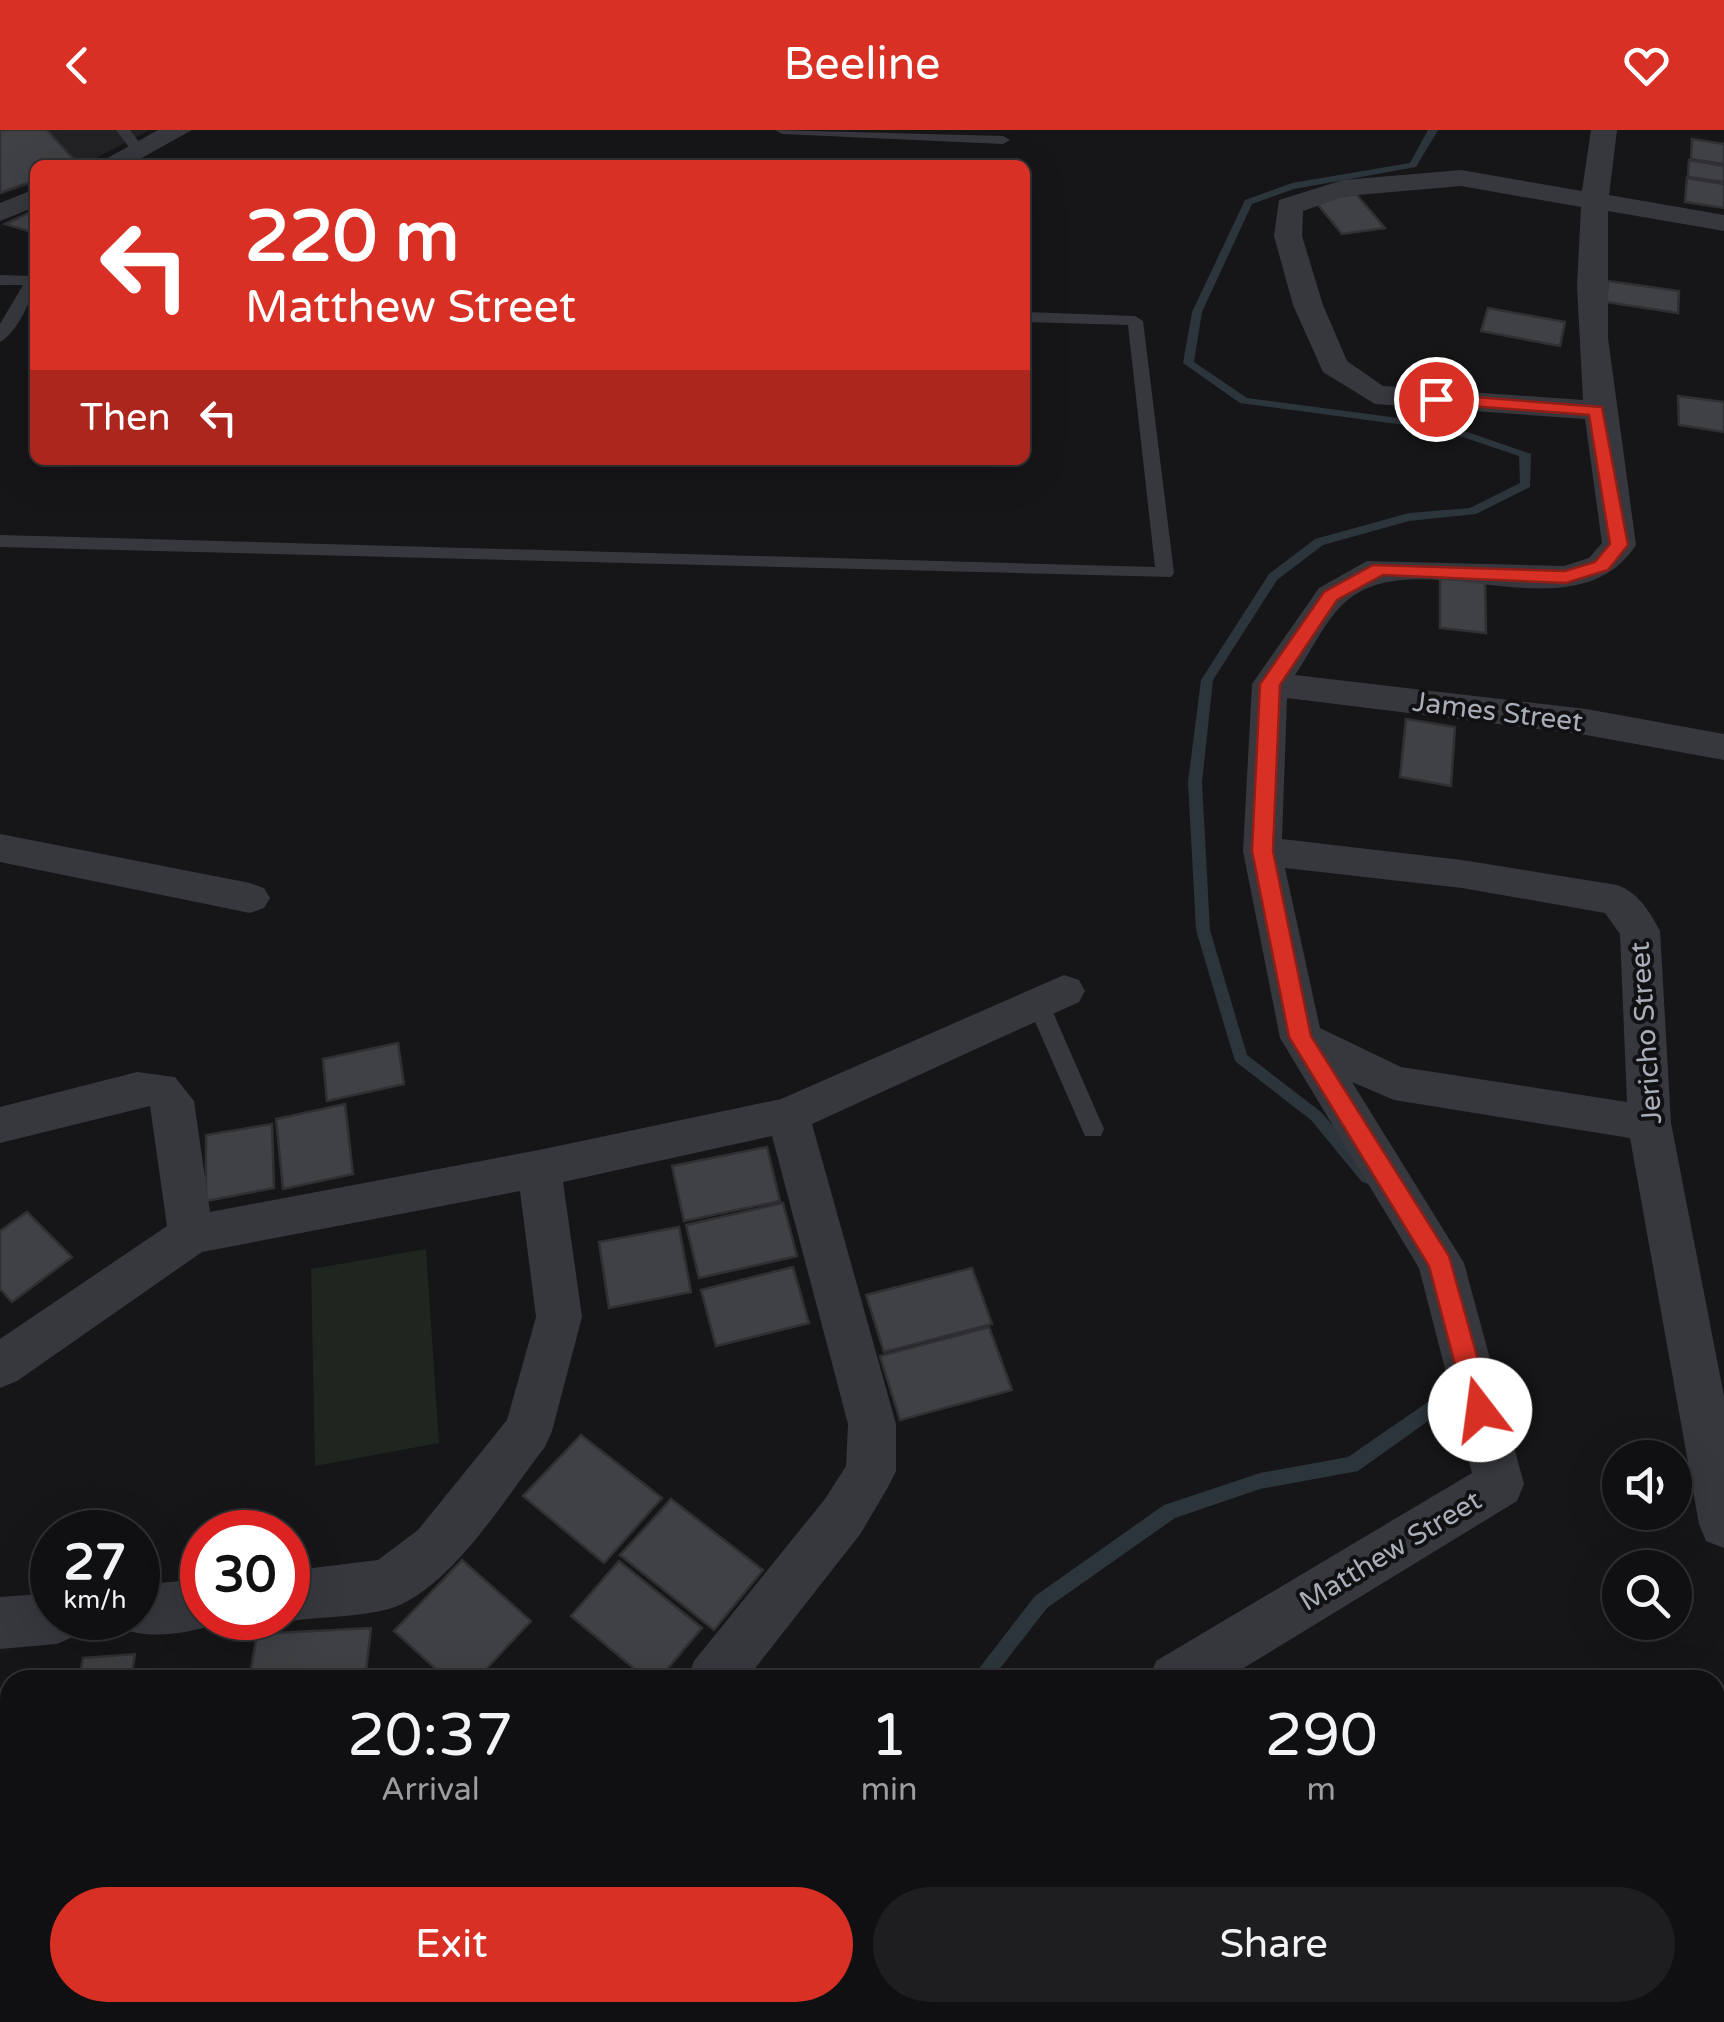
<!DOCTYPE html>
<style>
body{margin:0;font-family:"Varela Round",sans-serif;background:#1e1e20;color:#f1f3f6;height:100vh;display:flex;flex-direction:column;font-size:38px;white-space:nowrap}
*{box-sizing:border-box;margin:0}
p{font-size:32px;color:#9c9d9f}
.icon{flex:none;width:55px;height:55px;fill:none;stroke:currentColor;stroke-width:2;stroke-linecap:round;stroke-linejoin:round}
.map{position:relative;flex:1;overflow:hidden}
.panel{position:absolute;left:0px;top:1540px;width:1725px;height:352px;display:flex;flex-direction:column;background:#101012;border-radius:30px 30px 0 0;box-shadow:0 10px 40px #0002,0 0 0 2px #303032}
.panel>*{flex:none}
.top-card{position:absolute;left:30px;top:30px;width:1000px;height:305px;border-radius:15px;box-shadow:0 10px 40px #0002,0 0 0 2px #303032;background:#d93025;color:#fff;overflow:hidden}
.fabs{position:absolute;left:1602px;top:1310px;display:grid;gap:20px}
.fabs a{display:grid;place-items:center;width:90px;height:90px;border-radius:50%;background:#101012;box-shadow:0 10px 40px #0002,0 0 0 2px #303032;font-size:50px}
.speed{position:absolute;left:30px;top:1380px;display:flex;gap:20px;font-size:50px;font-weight:700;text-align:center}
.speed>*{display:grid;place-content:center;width:130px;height:130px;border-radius:50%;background:#101012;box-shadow:0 10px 40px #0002,0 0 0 2px #303032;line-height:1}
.speed small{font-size:25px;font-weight:400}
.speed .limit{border:15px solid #d22;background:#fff;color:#111}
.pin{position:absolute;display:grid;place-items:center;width:85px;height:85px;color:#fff;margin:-42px;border:5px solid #fff;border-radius:50%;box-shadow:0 2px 10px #0007}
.me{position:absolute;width:110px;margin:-55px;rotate:345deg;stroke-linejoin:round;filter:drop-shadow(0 0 8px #0008)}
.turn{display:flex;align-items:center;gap:35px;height:210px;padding:0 50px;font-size:45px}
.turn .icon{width:130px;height:130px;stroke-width:2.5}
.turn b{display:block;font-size:70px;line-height:85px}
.then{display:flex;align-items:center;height:95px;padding:0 50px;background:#0003;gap:20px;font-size:38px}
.eta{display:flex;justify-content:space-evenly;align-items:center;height:170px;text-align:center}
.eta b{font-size:60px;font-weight:600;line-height:70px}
.action{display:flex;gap:20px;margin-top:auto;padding:20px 50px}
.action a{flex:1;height:115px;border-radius:60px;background:#d93025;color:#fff;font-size:40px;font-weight:600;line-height:115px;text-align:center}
.action a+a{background:#1e1e20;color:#f1f3f6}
header{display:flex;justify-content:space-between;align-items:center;height:130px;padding:0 50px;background:#d93025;color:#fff;font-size:45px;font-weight:600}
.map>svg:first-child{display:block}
.built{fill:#222225}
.green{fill:#1e261f}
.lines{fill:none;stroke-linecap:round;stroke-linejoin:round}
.stream{fill:#2c353c;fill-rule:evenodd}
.building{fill:#404145;stroke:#303034;stroke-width:2.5}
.lane{fill:#37383d;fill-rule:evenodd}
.street{fill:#37383d;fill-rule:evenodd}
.route{fill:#d93025;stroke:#8d1f18;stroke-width:2.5}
.labels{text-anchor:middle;stroke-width:8;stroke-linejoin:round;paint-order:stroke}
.street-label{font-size:28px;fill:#a8adb8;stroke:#111113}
</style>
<header><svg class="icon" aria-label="back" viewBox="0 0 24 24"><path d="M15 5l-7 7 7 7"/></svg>Beeline<svg class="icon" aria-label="heart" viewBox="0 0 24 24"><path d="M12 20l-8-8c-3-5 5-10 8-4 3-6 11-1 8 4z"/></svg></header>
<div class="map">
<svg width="1724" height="1892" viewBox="0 0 1724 1892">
<rect width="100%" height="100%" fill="#161618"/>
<path class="built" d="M0,0H150L82,35H35V53L0,65Z"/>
<path class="green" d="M426,1119L439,1313L315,1336L311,1139Z"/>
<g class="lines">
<g class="stream">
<path d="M1428,0H1438L1416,37L1294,59L1252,74L1202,182L1194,232L1247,268L1444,294L1531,324L1530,357L1476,384L1409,391L1323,415L1277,450L1213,550L1202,652L1210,800L1247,925L1321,982L1374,1042L1376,1047L1374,1052L1368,1054L1362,1052L1311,990L1236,932L1234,928L1196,800L1188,652L1201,550L1269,444L1315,409L1409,383L1470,378L1520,353L1519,326L1442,300L1240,273L1183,233L1192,182L1245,70L1292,53L1410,33Z"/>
<path d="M1458,1244L1464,1247L1468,1259L1466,1264L1358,1341L1260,1359L1175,1388L1047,1478L991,1550H970L1035,1466L1164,1375L1260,1343L1348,1327L1451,1256L1452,1247Z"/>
<path d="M777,1882H797L796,1892H776Z"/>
</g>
</g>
<g class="building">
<path d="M0,0H47L79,35H35V50L0,63Z"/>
<path d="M1692,9L1724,14V34L1691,29Z"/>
<path d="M1689,30L1724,36V52L1688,47Z"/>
<path d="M1687,48L1724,54V78L1685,72Z"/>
<path d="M1356,64L1385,98L1342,104L1314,70Z"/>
<path d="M35,80V103L5,94Z"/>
<path d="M1608,151L1679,161L1678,183L1606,172Z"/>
<path d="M1488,178L1565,192L1560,216L1481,201Z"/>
<path d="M1678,266L1724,272V302L1679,295Z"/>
<path d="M1440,447L1485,452L1486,503L1440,498Z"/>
<path d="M1406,589L1455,597L1451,656L1400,647Z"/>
<path d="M398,913L404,954L327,971L323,929Z"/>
<path d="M345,974L353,1044L283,1059L276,989Z"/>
<path d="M272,994L274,1058L206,1071V1005Z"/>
<path d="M767,1017L780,1071L684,1091L672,1036Z"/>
<path d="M783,1073L797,1126L699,1148L686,1095Z"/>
<path d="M27,1082L72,1127L12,1172L0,1159V1101Z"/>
<path d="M679,1097L691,1162L609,1178L599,1112Z"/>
<path d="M793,1137L809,1193L716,1216L701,1160Z"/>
<path d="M972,1138L992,1194L884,1222L866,1165Z"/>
<path d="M989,1197L1012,1260L900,1290L880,1226Z"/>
<path d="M581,1305L662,1368L604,1433L523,1366Z"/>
<path d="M671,1369L763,1440L714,1500L620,1425Z"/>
<path d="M462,1430L531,1491L476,1550H448L394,1501Z"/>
<path d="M619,1431L702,1498L658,1550H648L571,1486Z"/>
<path d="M371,1498L365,1550H249L257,1504Z"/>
<path d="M135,1524L131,1550H79L83,1528Z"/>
<path d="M10,1659V1754L0,1755V1709Z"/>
<path d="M10,1854V1882H74L72,1892H0V1855Z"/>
<path d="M81,1882H179L178,1892H79Z"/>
<path d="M247,1882H367L366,1892H246Z"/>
<path d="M374,1882H502L501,1892H373Z"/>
</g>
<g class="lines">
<g class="lane">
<path d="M116,0H130L146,21L144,24H134Z"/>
<path d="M775,0L1003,6L1010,10L1003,14L782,4Z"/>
<path d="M0,145L35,146C35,166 17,203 0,212V194L23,155H0Z"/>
<path d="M1025,182L1135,186L1143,191L1174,443L1171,447L0,417V405L1155,437L1128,195L1025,192Z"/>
<path d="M1037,862L1048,871L1104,999L1101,1006H1085L1082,999L1026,871Z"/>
</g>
<g class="street">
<path d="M158,0H192L129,35H95Z"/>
<path d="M1591,0H1617L1609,65L1724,85V101L1608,81V208L1636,415C1572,513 1414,404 1342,475C1324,493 1310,523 1295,545L1586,579L1724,604V630L1586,605L1287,568L1282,709L1462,730L1617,755C1638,762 1650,782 1660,801L1671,993L1724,1266V1418L1706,1411L1699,1394L1630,1008L1394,970L1352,952L1464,1133L1524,1354L1517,1371L1224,1550H1149L1156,1531L1472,1343L1419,1138L1280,908L1243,721L1252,554L1319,458L1367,431L1564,436L1589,428L1602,413L1585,289L1375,274L1323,242L1293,175L1274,106L1279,70L1343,50L1461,40L1582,61ZM1461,56L1581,77L1577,156L1583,270L1383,256L1347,231L1323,175L1302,106L1303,81L1346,66ZM1285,738L1462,758L1605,783L1620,804L1627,972L1401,937L1320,898Z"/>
<path d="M35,59V77L0,91V73Z"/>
<path d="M0,704L250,753L264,758L270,768L264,778L250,783L0,732Z"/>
<path d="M1064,845L1079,850L1085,861L1079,872L812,994L896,1294V1341L888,1357L861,1403L746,1550H687L694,1531L825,1369L846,1336L848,1294L772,1006L563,1052L582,1187L552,1301L545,1317C507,1365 450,1461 389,1479C358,1487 321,1487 288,1491L279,1488H288V1441L378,1430L418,1400L507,1290L536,1187L520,1061L202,1122L17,1251L0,1258V1209L167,1096L150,976L0,1013V977L137,942L175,947L194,971L210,1082L539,1020L781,969Z"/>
<path d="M202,1449V1488H222L220,1492C191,1504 149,1510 120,1498L115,1488H138V1455Z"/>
<path d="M52,1463V1488H83L75,1506L57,1514L0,1519V1467Z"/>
<path d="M1724,1728V1784L1715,1785V1729Z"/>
<path d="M10,1786V1844L0,1845V1787Z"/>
<path d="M894,1882H953L949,1892H891Z"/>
<path d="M1351,1882H1418L1414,1892H1348Z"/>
</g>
</g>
<path class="route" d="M1436,264L1602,277L1628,415L1608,440L1566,453L1383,445L1337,470L1280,555L1273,721L1311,906L1449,1126L1492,1280L1489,1289L1480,1292L1470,1289L1467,1280L1429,1136L1289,907L1252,721L1260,554L1324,462L1373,435L1565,441L1595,432L1610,414L1589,285L1430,273L1428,269Z"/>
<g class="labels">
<g class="street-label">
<text transform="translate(1498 581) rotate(7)" y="10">James Street</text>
<text transform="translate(1645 903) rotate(-94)" y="10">Jericho Street</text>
<text transform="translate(1390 1420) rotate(-31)" y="10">Matthew Street</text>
</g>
</g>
</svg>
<div class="fabs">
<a><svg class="icon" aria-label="sound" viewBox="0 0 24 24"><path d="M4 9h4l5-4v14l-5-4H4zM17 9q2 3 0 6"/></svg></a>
<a><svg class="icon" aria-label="search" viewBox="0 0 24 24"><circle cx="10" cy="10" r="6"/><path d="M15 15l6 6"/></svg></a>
</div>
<div class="speed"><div>27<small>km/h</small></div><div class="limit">30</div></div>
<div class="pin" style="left:1436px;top:269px;background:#d93025"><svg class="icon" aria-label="arrive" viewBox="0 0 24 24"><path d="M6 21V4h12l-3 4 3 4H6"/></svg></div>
<svg class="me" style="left:1480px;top:1280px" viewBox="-20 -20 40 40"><circle r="19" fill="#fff"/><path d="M0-13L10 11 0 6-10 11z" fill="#d93025"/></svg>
<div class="top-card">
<div class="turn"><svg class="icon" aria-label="left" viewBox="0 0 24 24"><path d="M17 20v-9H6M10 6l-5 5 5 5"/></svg><div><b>220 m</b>Matthew Street</div></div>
<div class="then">Then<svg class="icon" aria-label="left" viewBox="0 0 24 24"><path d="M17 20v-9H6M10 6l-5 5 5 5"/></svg></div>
</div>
<section class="panel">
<div class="eta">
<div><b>20:37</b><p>Arrival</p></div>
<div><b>1</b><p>min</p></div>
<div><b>290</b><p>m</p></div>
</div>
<div class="action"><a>Exit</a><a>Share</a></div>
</section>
</div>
